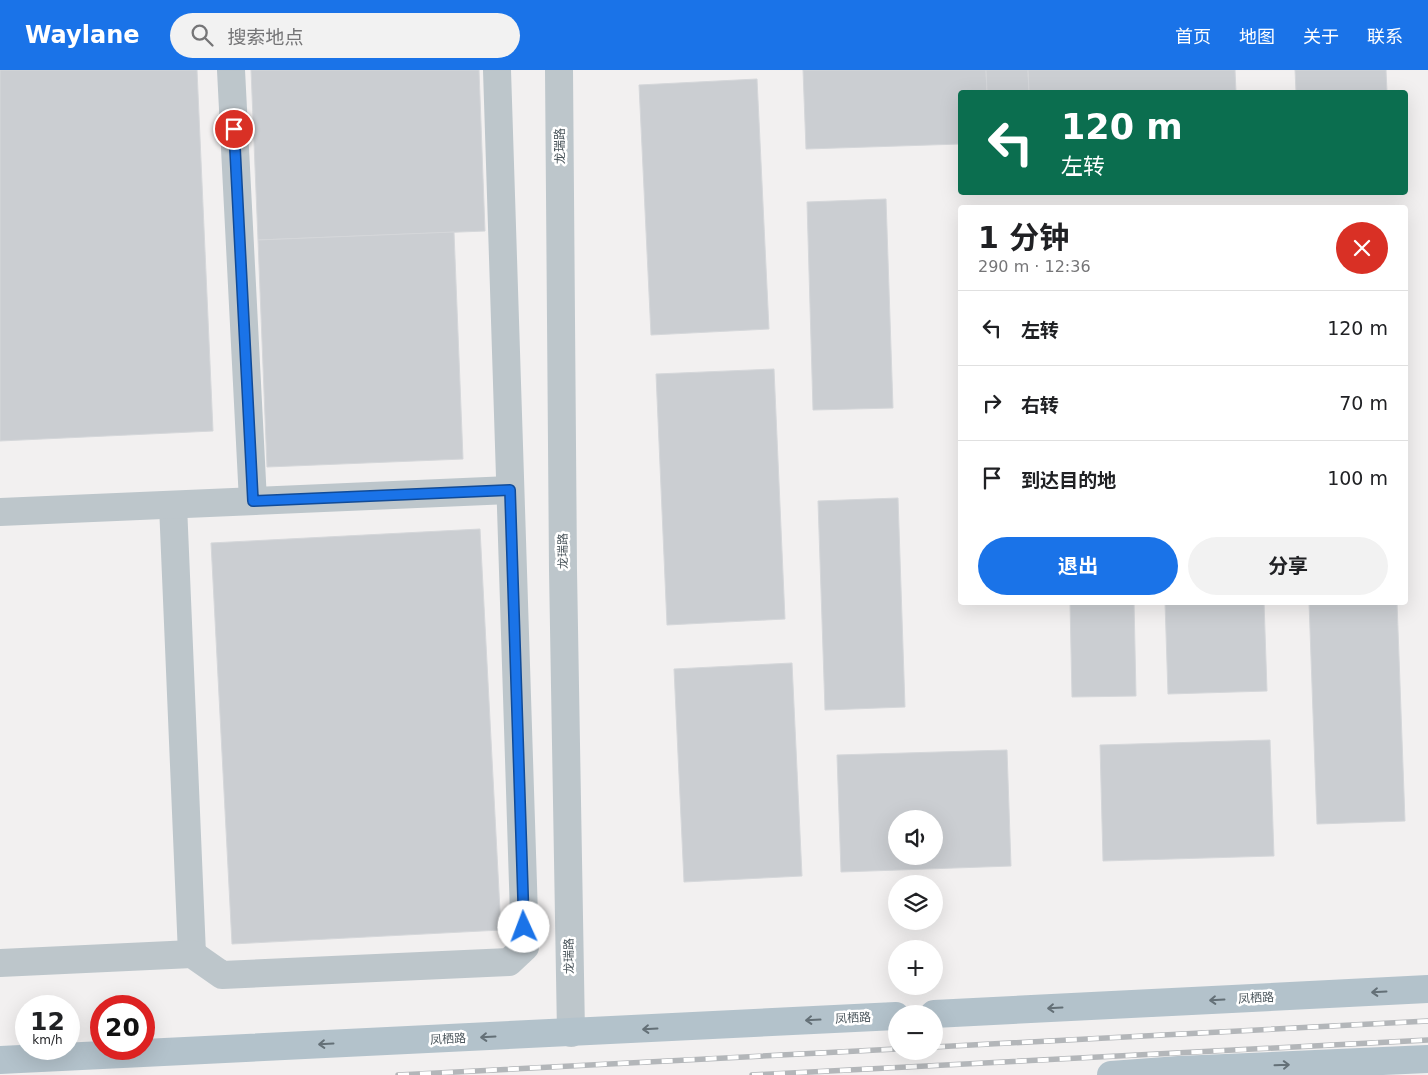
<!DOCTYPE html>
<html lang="zh">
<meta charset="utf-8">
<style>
body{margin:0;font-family:"DejaVu Sans","Noto Sans SC",sans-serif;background:#f2f2f2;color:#202124;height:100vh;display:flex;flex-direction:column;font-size:19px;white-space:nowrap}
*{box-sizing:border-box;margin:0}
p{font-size:16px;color:#757577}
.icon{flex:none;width:28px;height:28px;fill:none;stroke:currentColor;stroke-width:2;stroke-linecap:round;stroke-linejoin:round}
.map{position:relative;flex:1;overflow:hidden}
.details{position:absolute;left:958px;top:135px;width:450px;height:400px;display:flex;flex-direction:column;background:#fff;border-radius:5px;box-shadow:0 5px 20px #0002}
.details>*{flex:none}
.hud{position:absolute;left:958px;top:20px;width:450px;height:105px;border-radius:5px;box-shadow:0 5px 20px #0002;background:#0b6e4f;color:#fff;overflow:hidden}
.controls{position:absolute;left:888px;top:740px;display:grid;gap:10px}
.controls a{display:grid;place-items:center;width:55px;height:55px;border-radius:50%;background:#fff;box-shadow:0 5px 20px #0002;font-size:25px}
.speed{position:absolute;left:15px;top:925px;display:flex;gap:10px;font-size:25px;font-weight:700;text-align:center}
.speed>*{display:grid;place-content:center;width:65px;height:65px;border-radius:50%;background:#fff;box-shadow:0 5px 20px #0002;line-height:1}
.speed small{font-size:12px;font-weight:400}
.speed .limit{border:8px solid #d22;background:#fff;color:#111}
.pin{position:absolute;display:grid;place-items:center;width:42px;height:42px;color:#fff;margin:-21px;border:2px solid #fff;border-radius:50%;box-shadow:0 1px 5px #0007}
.me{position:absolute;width:55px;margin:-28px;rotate:358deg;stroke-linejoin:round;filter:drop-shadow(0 0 4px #0008)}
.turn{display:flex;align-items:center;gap:18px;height:105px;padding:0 20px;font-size:22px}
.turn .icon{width:65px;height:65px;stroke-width:2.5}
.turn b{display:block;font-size:35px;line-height:42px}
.round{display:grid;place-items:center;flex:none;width:52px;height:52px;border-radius:26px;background:#f2f2f2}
.head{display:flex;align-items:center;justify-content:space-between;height:85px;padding:0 20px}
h1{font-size:30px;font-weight:700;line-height:38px}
.primary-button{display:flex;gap:10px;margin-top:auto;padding:10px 20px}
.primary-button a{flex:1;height:58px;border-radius:30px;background:#1a73e8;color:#fff;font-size:20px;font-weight:700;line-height:58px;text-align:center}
.primary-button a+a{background:#f2f2f2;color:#202124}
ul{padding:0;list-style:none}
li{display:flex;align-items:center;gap:15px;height:75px;padding:0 20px;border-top:1px solid #e0e0e0}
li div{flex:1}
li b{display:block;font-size:19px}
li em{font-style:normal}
header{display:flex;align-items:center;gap:30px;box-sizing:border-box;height:70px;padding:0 25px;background:#1a73e8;color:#fff}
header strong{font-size:24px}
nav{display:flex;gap:28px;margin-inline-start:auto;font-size:18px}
.search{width:350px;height:45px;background:#f2f2f2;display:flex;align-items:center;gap:12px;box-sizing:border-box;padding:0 18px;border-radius:28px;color:#757577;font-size:19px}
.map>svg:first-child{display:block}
.building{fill:#cbced2;stroke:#d5d7da;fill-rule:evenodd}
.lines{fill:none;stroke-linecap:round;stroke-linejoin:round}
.minor{stroke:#bdc6cb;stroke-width:28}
.major{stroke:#b3c2cb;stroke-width:28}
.rail-casing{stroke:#b3b6b9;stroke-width:5.5}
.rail{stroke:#fff;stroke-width:4;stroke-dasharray:11;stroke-linecap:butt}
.oneway{stroke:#647077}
.route-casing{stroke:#114b97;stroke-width:12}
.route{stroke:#1a73e8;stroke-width:9}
.labels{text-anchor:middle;stroke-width:5;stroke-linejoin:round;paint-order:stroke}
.street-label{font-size:12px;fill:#4a555b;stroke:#fff}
</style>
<header>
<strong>Waylane</strong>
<div class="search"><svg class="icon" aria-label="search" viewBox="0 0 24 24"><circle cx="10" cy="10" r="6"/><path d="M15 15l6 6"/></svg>搜索地点</div>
<nav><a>首页</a><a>地图</a><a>关于</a><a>联系</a></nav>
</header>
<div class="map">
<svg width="1428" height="1005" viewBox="0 0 1428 1005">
<rect width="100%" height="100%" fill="#f2f0f0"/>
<g class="building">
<path d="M0,0H197L213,361L0,371Z"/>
<path d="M251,0H479L485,161L258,170Z"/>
<path d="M803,0H986L987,22H960V74L806,79Z"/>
<path d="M986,0H1028L1029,22H987Z"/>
<path d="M1028,0H1235L1236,22H1029Z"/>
<path d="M1295,0H1386L1387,22H1296Z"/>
<path d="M757,9L769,259L651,265L639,15Z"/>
<path d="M886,129L893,338L813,340L807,132Z"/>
<path d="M454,162L463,389L267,397L258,170Z"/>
<path d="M774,299L785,549L667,555L656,304Z"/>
<path d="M898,428L905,637L825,640L818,431Z"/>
<path d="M480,459L501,860L232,874L211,473Z"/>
<path d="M1070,532H1134L1136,626L1072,627Z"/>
<path d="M1165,532H1264L1267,621L1168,624Z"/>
<path d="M1309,532H1397L1405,751L1317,754Z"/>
<path d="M792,593L802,806L684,812L674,599Z"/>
<path d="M1270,670L1274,786L1103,791L1100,675Z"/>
<path d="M1007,680L1011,796L841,802L837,685ZM896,749H934V786H896Z"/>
</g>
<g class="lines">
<g class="minor">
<path d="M231,0L253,431"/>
<path d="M559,0L563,500L571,963"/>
<path d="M173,435L192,884"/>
<path d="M0,442L510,420"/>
<path d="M0,893L192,884L222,905L509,892L525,877L497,0"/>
</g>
<g class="major">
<path d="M934,944L1428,919"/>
<path d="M0,990L896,946"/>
<path d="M1111,1005L1179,1000L1428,989"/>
</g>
<defs>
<g id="rail">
<path d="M934,977L1428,951"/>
<path d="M398,1005L896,979"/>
<path d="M752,1005L1428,970"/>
</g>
</defs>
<use href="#rail" class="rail-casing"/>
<use href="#rail" class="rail"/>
</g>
<defs><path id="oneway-shaft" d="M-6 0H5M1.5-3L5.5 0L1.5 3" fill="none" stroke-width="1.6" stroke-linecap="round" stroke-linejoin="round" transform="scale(1.25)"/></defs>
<g class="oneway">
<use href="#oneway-shaft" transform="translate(1379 922) rotate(177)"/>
<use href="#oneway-shaft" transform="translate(1217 930) rotate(177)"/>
<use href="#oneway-shaft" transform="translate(1055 938) rotate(177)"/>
<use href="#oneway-shaft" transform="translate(813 950) rotate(177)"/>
<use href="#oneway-shaft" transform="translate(650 959) rotate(177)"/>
<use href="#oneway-shaft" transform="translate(488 967) rotate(177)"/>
<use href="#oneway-shaft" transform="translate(326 974) rotate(177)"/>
<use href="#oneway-shaft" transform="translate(1282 995) rotate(-2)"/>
</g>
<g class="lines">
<defs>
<path id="route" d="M234,59L253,431L510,420L524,857"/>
</defs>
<use href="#route" class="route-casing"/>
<use href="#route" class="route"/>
</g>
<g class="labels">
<g class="street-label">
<text transform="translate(560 76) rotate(-90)" y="4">龙瑞路</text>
<text transform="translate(563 481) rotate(-91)" y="4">龙瑞路</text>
<text transform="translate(569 886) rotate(-91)" y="4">龙瑞路</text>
<text transform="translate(1256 928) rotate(-3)" y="4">凤栖路</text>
<text transform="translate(853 948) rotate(-3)" y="4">凤栖路</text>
<text transform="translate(448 969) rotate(-3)" y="4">凤栖路</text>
</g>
</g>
</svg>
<div class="controls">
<a><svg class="icon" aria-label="sound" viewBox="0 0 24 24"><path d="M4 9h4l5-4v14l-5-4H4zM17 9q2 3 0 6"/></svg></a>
<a><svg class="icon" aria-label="layers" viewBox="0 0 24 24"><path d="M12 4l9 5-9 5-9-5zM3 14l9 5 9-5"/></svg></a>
<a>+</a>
<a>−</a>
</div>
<div class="speed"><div>12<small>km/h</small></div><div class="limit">20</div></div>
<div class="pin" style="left:234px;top:59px;background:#d93025"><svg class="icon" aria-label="arrive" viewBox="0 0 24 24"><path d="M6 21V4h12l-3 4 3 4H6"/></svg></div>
<svg class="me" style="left:524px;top:857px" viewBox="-20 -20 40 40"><circle r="19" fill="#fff"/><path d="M0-13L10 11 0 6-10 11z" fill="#1a73e8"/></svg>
<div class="hud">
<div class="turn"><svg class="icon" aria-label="left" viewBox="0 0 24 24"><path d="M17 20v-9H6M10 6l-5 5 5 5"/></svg><div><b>120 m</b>左转</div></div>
</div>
<section class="details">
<div class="head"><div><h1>1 分钟</h1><p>290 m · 12:36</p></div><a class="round" style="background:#d93025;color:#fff"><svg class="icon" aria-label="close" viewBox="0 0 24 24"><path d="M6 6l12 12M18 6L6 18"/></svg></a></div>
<ul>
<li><svg class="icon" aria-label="left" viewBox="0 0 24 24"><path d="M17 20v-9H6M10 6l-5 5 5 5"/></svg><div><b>左转</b></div><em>120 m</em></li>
<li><svg class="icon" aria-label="right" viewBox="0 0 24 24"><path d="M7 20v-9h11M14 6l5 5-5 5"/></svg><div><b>右转</b></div><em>70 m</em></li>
<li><svg class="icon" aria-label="arrive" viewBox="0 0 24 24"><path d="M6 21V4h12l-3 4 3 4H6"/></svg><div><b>到达目的地</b></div><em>100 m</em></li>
</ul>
<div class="primary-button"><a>退出</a><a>分享</a></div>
</section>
</div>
